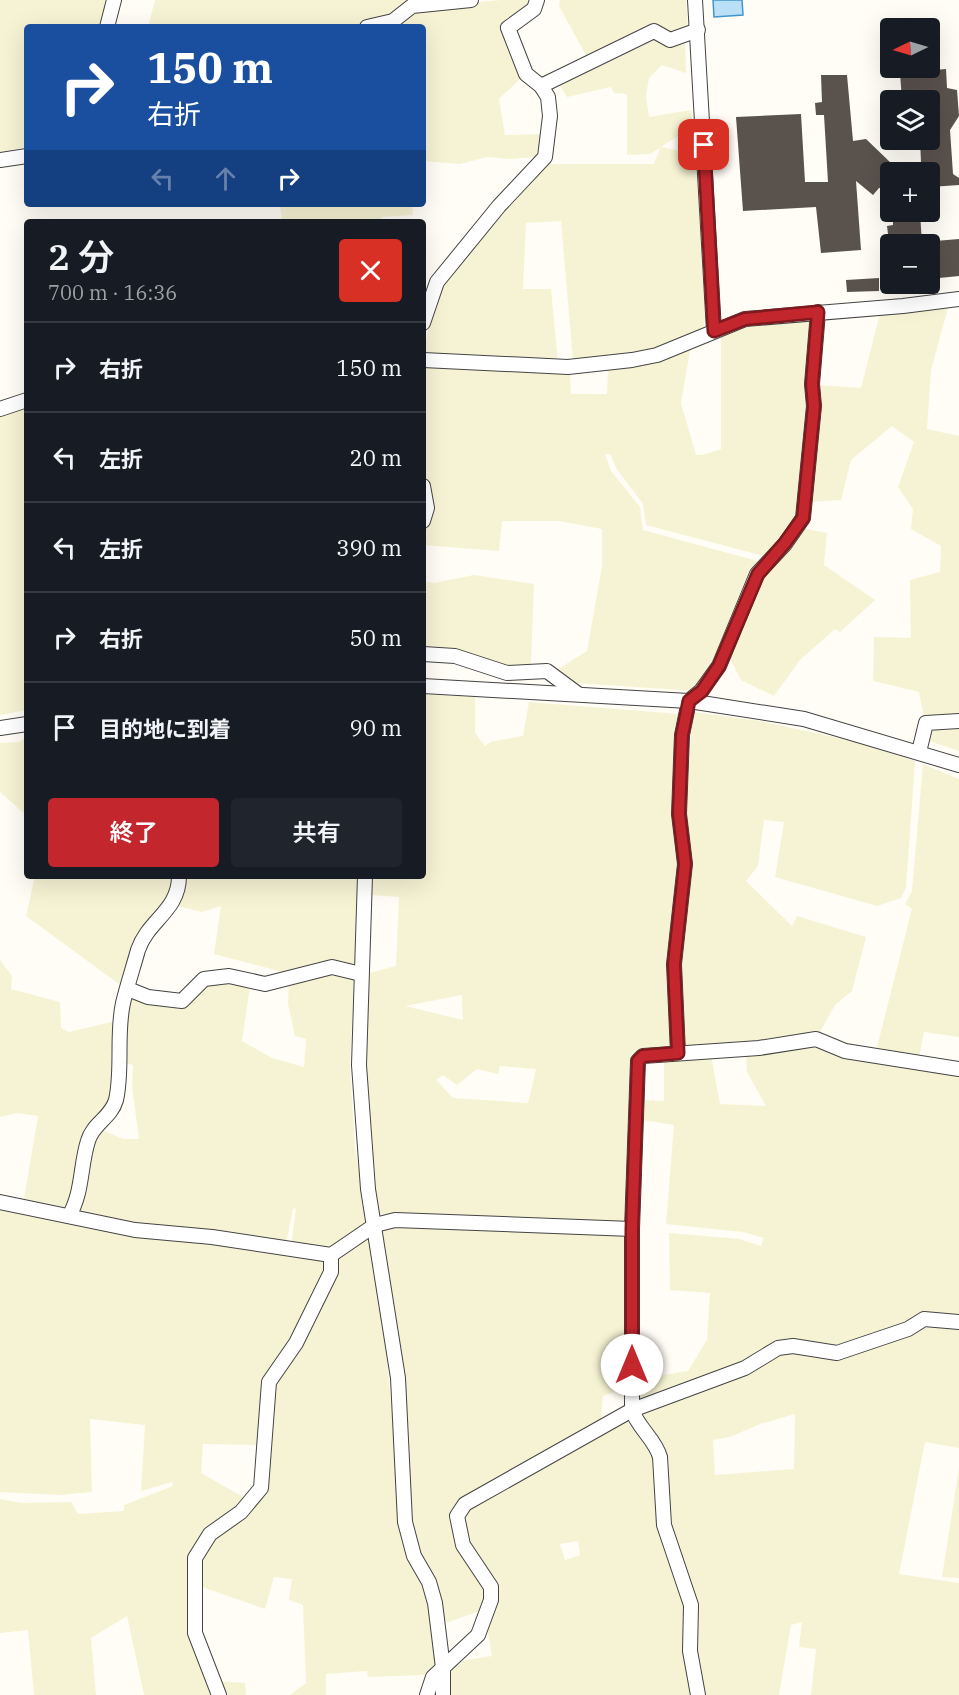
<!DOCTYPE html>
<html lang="ja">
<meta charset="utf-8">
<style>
body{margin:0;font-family:"IBM Plex Serif","Noto Sans JP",serif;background:#20242c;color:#f1f3f6;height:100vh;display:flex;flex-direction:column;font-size:22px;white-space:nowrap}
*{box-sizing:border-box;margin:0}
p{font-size:20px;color:#9ea1a6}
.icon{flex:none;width:33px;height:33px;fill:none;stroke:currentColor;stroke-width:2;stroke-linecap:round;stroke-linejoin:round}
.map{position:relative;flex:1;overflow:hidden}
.sheet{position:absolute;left:24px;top:219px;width:402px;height:660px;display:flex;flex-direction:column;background:#171b24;border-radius:6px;box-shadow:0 6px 24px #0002}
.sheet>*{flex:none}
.hud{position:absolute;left:24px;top:24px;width:402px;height:183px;border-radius:6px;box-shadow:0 6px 24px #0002;background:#1a4fa0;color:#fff;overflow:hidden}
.needle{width:39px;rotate:265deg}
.buttons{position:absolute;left:880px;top:18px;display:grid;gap:12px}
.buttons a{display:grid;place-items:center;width:60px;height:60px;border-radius:6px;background:#171b24;box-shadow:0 6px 24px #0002;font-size:30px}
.pin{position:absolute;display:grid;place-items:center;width:51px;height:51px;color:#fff;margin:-26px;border-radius:12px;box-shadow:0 3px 9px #0006}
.me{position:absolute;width:66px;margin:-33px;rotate:0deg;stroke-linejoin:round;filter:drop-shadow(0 0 4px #0008)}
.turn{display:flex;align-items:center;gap:21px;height:126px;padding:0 24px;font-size:27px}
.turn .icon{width:78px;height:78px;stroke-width:2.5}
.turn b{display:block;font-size:42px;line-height:51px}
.lanes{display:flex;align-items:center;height:57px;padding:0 24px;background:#0003;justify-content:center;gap:30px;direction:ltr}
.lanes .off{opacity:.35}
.round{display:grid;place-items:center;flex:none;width:63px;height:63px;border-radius:6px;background:#20242c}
.overview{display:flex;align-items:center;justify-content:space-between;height:102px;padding:0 24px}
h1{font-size:36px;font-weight:600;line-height:45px}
.primary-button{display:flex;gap:12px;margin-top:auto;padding:12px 24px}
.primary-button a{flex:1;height:69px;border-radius:6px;background:#c4262e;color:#fff;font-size:24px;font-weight:600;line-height:69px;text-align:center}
.primary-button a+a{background:#20242c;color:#f1f3f6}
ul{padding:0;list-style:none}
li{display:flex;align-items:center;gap:18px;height:90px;padding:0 24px;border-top:2px solid #363941}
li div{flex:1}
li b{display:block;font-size:22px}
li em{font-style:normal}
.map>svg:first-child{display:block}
.farmland{fill:#f6f3d4;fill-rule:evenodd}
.water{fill:#b9e0f7;stroke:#3f96cf;stroke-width:1.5}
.building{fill:#5a524d}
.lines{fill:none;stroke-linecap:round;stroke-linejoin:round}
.minor-casing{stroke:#444;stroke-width:16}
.minor{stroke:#fff;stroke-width:14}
.route-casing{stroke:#7f191e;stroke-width:15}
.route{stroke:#c4262e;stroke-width:10}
</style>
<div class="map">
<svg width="959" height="1695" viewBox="0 0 959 1695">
<rect width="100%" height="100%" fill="#fffdf5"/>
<g class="farmland">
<path d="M0,0H107L100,27H27V147L0,152Z"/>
<path d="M155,0H408V5L391,19L351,27H148Z"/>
<path d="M501,0H528L527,7L504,27L522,77L499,99L505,135L542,134L536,157L510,159L487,157L460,164L423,161V27H380L412,8Z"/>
<path d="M560,0H686L688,30L672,37L656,26L588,59L559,6Z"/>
<path d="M652,34L663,42H685L686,73L662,65L649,78L646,96L649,117L691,110L693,126L661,147L698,154L707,304L703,331L661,349L573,361L561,221L526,223L523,289H551L558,362L423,354L437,291L539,164H654L660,148L650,154L627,155V94L614,93L611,87L567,97L556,80Z"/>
<path d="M280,204H412L413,215L382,217V222H282Z"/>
<path d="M949,304L931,370L927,429L959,436V717L924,718L919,692L873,681L874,637L911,638L910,580L940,572L941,546L911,529L913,509L898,487L914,442L892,426L851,460L841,500L810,502L818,385L861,388L880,313Z"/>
<path d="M815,316L810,409L799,516L768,557L646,525L643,504L616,468L611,455L605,454L611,471L640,507L643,530L761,562L716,660L695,691L575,683L558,669L587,651L602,566V529L559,521H502L499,551L423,545V532L430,517V500L423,470V365L570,371L571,394H607L608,369L691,345L681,403L696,455H702L721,449V333L744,324Z"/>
<path d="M27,405V710L0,715V413Z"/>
<path d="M802,528L827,533L824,565L875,600L840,632L835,629L800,660L774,696L741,680L729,657L764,573Z"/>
<path d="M474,575L534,584L531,666L506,667L423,648V581L434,583Z"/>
<path d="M423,694L475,697V733L485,746L490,742L523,736L529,702L679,714L676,815L681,863L672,1049L632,1054L627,1224L375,1214L364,1065L366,974L396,966L399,897L371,895V876H423ZM462,995L463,1020L405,1006ZM500,1066L536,1069L528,1103L453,1098L436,1080L443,1075L457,1085L477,1069L498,1074Z"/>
<path d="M693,712L760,721L857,742L915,761L906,888L901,898L877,906L775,877L784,822L764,820L758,866L746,881L792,926L797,916L866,937L852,991L835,1005L820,1032L743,1043L681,1047L680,975L685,815Z"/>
<path d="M959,726V751L926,740L929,728Z"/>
<path d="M27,737V816L0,792V743L19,742Z"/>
<path d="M923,764L959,779V1037L924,1032L919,1057L876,1051L912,909L905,904L912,891Z"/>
<path d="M35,876H174L166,903L135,939L123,987L26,916Z"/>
<path d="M183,876H358L355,967L328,961L286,973L214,954L221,906L202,912L177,906Z"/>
<path d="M0,960L12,976L11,989L60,1002L61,1028L69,1032L115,1021L110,1095L74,1198L67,1208L24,1199L38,1116L18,1113L0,1117Z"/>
<path d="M323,970L354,975L350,1066L355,1148L368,1222L328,1252L291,1246L296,1209L293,1208L286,1244L131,1223L78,1212L91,1145L100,1129L123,1139H139L132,1087L133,1065L121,1062L130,995L142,999L189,1006L207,983L229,980L250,987L242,1041L272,1058L304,1067L306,1039L295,1036L288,1004L289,981Z"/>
<path d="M814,1042L959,1074V1317L905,1325L837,1349L793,1342L745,1365L636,1405L638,1379L688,1371L707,1340L710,1293L670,1290L669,1233L740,1239L761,1246L764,1238L743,1232L666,1224L674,1125L642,1120L643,1100L664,1101V1059L711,1055L720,1104L766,1106L747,1072L746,1053Z"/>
<path d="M0,1209L328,1261L326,1275L293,1342L274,1366L259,1445L203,1444L201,1473L245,1498L238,1510L221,1518L203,1535L192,1632L215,1695H144L127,1616L91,1638L96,1695H34L28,1630L0,1633V1499L21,1503L71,1502L78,1514L124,1511V1505L173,1486L172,1482L141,1491L145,1425L90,1419L92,1492L60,1495L0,1492Z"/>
<path d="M398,1225L621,1235L628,1242L626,1388L603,1396L601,1420L452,1513L485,1586L487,1597L482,1610L446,1623L412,1530L409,1432L397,1323L380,1229Z"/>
<path d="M369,1235L383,1315L404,1548L424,1588L433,1621L439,1662L424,1675L368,1677L367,1671L326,1674V1695H290L306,1683L303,1605L289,1600L292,1579L274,1577L265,1609L199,1586L197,1564L211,1539L266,1487L272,1384L334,1260Z"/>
<path d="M923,1324L959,1325V1448L925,1442L899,1574L959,1583V1695H811L816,1649L799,1647L802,1622L791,1625L779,1695H701L693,1651L697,1623L667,1529V1478L636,1413L784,1352L841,1357ZM795,1414L794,1469L715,1475L713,1440L730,1437L760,1424Z"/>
<path d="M624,1419L654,1452L659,1535L686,1614L691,1695H450V1670L466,1660L492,1656L487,1627L495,1599L470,1551L463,1510ZM578,1541L580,1555L565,1560L560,1544Z"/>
<path d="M959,1468V1578L942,1577Z"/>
<path d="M219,1681L245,1683L246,1695H221Z"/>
</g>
<path class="water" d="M713,0H742L743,15L714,17Z"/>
<g class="building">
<path d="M946,69L947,88L957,90L959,116L950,130L953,174L959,178V185L930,187V172H891V187L879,188L873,195L856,181L861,250L821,253L816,207L743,211L736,117L801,114L805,182H828L824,115H816L815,103L822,102L821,75H847L853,141L866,139L892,164L921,162L920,140H930V100H902L900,73Z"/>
<path d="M893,212H920L922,244H897L896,241L889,242L887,226L893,225Z"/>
<path d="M959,239V276L939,278L935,241Z"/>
<path d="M879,278V291L847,292L846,280Z"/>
</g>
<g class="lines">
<defs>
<g id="minor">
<path d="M695,0L714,331"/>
<path d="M107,27L114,0"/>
<path d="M367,27L393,21L412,6L471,0"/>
<path d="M541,86L654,31L670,40L698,30"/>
<path d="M0,160L27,156"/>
<path d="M423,323L437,282L499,206L545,157L550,116L548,97L541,86L526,74L508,28L534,9L537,0"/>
<path d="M423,360L568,367L632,360L657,355L745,319L903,306L959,299"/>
<path d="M0,409L27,400"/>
<path d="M423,486L427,508L423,521"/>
<path d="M423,654L455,656L507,673L547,671L578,694"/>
<path d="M423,686L689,701L804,719L959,765"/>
<path d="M0,728L27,724"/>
<path d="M919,752L926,723L959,721"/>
<path d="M365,876L359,1065L368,1189L398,1378L405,1522L414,1556L429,1582L435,1603L443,1668V1695"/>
<path d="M128,989L148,997L182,1001L204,979L229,976L265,984L332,967L361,974"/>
<path d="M678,1053L674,964L685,864L679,814L682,735L689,701L701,691L719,666L757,574L785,544L803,518L814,406L812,384L818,312"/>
<path d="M0,1202L135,1230L212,1237L331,1255L375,1225L395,1220L632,1229"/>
<path d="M69,1216C83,1192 80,1166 88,1141C93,1123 111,1118 116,1100C123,1069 116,1035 123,1003C127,986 133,968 138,950C148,920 179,911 179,876"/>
<path d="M219,1695L195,1633V1558L210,1534L241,1512L261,1488L269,1382L296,1343L331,1272V1255"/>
<path d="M427,1695L433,1677L478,1635L491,1600V1587L463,1545L457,1516L465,1504L632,1410L745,1368L778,1348L793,1346L837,1353L908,1329L924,1319L959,1322"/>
<path d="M698,1695L690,1651L691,1605L664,1525L660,1457C655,1439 638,1428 632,1410V1229L638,1061L643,1056L759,1048L816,1039L845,1051L959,1069"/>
</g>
</defs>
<use href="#minor" class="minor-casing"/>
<use href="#minor" class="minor"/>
</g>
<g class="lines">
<defs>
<path id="route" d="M632,1365V1229L638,1061L643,1056L678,1053L674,964L685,864L679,814L682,735L689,701L702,691L719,666L758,574L785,543L803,518L814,406L812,384L818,312L745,319L714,331L704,145"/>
</defs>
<use href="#route" class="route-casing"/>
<use href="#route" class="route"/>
</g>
</svg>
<div class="buttons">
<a><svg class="needle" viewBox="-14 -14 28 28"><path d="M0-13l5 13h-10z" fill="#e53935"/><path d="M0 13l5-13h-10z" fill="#9ea1a6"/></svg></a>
<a><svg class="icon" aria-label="layers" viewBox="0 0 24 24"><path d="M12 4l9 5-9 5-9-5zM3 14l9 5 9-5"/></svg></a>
<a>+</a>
<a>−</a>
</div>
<div class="pin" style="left:704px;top:145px;background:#d93025"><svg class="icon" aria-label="arrive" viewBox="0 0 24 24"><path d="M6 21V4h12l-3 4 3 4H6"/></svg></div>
<svg class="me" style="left:632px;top:1365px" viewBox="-20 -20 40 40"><circle r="19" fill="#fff"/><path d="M0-13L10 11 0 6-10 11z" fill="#c4262e"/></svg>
<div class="hud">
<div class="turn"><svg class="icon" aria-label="right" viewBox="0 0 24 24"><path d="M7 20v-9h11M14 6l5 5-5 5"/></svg><div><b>150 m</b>右折</div></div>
<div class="lanes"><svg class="icon off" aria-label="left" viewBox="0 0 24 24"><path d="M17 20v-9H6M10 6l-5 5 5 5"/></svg><svg class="icon off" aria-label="ahead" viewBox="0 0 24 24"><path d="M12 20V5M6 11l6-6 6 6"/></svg><svg class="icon" aria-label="right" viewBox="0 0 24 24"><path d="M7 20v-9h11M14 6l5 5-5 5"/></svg></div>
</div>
<section class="sheet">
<div class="overview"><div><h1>2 分</h1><p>700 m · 16:36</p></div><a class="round" style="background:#d93025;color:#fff"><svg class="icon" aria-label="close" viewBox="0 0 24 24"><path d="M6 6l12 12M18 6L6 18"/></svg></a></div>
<ul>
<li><svg class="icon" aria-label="right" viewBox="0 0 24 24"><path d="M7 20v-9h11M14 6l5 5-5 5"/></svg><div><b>右折</b></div><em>150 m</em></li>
<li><svg class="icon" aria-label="left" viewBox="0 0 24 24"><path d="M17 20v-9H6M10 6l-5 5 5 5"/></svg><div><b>左折</b></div><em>20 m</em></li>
<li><svg class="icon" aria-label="left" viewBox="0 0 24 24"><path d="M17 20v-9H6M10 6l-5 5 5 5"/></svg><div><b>左折</b></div><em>390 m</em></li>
<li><svg class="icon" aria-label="right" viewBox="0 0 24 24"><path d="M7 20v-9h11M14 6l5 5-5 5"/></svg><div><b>右折</b></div><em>50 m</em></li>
<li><svg class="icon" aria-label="arrive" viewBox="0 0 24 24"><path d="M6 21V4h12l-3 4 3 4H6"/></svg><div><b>目的地に到着</b></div><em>90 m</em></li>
</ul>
<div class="primary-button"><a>終了</a><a>共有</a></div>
</section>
</div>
